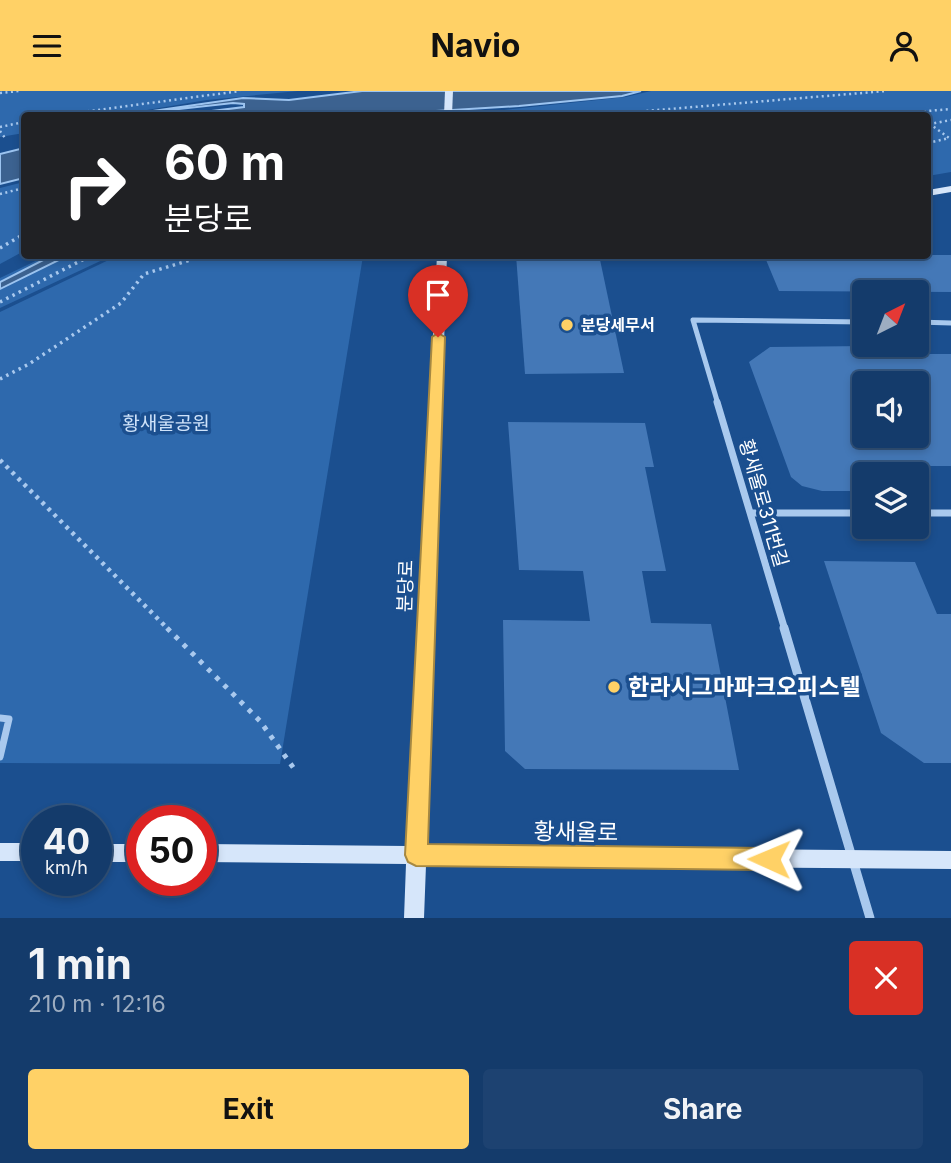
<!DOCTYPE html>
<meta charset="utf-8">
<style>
body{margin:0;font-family:Inter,"Noto Sans KR",sans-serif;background:#1d4271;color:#f1f3f6;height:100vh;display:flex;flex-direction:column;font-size:26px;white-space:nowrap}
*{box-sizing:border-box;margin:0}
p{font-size:23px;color:#9dadc1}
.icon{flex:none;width:38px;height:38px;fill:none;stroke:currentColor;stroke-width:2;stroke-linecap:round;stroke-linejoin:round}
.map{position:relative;height:827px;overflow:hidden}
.details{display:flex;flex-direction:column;background:#143b6b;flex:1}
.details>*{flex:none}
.banner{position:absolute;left:21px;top:21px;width:910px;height:147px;border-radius:7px;box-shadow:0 4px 10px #0003,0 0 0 2px #33557e;background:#202124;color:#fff;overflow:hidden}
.needle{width:46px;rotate:42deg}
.tools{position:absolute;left:852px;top:189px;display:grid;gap:14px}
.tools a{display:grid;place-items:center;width:77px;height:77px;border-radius:7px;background:#143b6b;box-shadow:0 4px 10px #0003,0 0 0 2px #33557e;font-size:35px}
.speed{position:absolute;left:21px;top:714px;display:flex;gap:14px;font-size:35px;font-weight:700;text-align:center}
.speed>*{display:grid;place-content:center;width:91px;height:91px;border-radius:50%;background:#143b6b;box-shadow:0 4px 10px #0003,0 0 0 2px #33557e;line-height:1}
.speed small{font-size:18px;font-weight:400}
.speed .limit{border:10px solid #d22;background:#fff;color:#111}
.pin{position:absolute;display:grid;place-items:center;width:60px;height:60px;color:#fff;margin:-72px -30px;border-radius:50% 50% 50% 0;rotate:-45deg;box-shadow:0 0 7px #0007}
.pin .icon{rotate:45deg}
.me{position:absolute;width:77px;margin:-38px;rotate:271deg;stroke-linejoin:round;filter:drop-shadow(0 0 5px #0008)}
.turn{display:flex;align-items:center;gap:24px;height:147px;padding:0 28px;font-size:32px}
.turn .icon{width:91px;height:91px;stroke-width:2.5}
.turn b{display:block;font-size:49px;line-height:60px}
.round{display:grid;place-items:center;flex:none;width:74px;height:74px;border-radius:7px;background:#1d4271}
.overview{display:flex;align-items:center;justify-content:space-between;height:119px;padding:0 28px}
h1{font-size:42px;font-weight:700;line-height:52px}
.primary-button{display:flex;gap:14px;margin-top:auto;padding:14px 28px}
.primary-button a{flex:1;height:80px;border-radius:7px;background:#ffd166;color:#111;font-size:28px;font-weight:700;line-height:80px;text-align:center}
.primary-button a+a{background:#1d4271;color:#f1f3f6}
header{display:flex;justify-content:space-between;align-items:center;height:91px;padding:0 28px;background:#ffd166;color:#111;font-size:32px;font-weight:700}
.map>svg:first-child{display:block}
.green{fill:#2e69ad}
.water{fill:#3c6290;stroke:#9cc4f0;stroke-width:2}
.building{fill:#4478b7;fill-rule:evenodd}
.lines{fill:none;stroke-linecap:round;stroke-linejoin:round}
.path-far3{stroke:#a9c9ee;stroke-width:2.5;stroke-dasharray:2 3.5;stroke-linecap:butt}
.path-far2{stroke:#a9c9ee;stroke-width:3.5;stroke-dasharray:2.5 4.5;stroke-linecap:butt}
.path-far1{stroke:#a9c9ee;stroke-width:4.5;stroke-dasharray:3.5 5;stroke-linecap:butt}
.path{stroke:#a9c9ee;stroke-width:5;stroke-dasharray:4.5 7;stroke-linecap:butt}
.service{stroke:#a9c9ee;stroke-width:7}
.minor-far2{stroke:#a9c9ee;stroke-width:5}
.minor-far1{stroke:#a9c9ee;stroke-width:7}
.minor{stroke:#a9c9ee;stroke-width:9}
.secondary{fill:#d6e6fa;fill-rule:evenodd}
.route{fill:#ffd166;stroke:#a68842;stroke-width:2}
.poi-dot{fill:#ffd166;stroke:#1b4f8f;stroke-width:2.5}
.labels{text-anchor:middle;stroke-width:7;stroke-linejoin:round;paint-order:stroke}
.far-poi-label{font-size:16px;font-weight:bold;fill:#fff;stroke:#1b4f8f;text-anchor:start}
.park-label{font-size:19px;fill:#cfe3fa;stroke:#1b4f8f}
.street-label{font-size:19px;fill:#fff;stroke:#1b4f8f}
.near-poi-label{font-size:23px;font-weight:bold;fill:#fff;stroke:#1b4f8f;text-anchor:start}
.near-street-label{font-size:23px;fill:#fff;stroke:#1b4f8f}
</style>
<header><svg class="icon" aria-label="menu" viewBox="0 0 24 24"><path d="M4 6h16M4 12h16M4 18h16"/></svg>Navio<svg class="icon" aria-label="person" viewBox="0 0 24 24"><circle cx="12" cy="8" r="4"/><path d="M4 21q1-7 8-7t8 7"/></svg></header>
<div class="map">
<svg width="951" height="827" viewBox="0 0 951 827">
<rect width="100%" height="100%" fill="#1b4f8f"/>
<g class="green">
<path d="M0,0H298L207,9L117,24H24V42L0,46Z"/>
<path d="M651,0H951V81L928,85V24H505L504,19L626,6Z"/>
<path d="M24,91V160L0,173V97Z"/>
<path d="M46,165H111L0,217V187Z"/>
<path d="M117,165H363L280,673L0,672V221Z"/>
</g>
<g class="water">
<path d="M362,0H641L622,5L519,15L370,24H179L244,16V13L233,12L125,24L243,7L289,9Z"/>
<path d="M24,57V87L0,93V63Z"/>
<path d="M53,164L67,165L0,198V191Z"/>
</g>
<g class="building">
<path d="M516,164H599L624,282L525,283Z"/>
<path d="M764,164H951V201L779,200Z"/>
<path d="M867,255L872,263H951V375H887L891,383H864V400H822L802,395L791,386L749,271L770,256ZM864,292H917V345H864Z"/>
<path d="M508,331L645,332L654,376H645L666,480H642L651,532L711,533L739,679L525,678L505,660L503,529L590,530L583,480L519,479Z"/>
<path d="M824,470L915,471L937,523H951V672H924L881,642Z"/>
</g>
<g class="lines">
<g class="path-far3">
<path d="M0,2L19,0"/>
<path d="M60,24L240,0"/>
<path d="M597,24L886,0"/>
<path d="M880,24L951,18"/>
<path d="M0,36L24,31"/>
<path d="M0,40L5,47"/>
<path d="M928,52L949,47L930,33L951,29"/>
<path d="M0,103L24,97"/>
</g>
<g class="path-far2">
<path d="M0,157L24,143"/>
<path d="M0,211L92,164"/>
<path d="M0,288L29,273L121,212L144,183L207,164"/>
</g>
<path class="path-far1" d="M0,369L169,539"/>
<path class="path" d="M167,537L260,630L295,679"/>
<path class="service" d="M0,627L9,628L0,666"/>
<g class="minor-far2">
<path d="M917,231L951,232"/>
<path d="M718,313L693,229L864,231"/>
</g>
<g class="minor-far1">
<path d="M717,311L785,539"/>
<path d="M751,422H864"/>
<path d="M917,422H951"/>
</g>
<path class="minor" d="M784,537L870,827"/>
<g class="secondary">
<path d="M445,0H453L452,24H444Z"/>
<path d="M951,95V101L928,105V99Z"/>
<path d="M437,164H447L427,755L951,760V778L426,774L424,827H404L406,773L201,771V753L407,755Z"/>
<rect x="0" y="752" width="37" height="18"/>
<rect x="96" y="753" width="46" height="18"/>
</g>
</g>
<path class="route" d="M438,242L445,246L428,753L769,757L777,760L780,768L777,776L769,779L416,775L408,771L405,764L432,246Z"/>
<g class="poi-dot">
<circle cx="567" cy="234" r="7"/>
<circle cx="614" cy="596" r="7"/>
</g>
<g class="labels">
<g class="far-poi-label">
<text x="581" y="240">분당세무서</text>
</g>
<g class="park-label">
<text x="166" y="339">황새울공원</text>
</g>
<g class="street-label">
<text transform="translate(764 412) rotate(74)" y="7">황새울로311번길</text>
<text transform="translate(405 495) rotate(-88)" y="7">분당로</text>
</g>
<g class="near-poi-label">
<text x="628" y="604">한라시그마파크오피스텔</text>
</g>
<g class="near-street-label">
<text transform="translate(576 741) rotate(1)" y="8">황새울로</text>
</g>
</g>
</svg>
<div class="tools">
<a><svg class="needle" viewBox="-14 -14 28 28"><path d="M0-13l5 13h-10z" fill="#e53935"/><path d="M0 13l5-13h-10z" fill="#9dadc1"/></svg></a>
<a><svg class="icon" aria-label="sound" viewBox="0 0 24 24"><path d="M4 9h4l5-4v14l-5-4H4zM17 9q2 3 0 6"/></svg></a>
<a><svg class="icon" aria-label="layers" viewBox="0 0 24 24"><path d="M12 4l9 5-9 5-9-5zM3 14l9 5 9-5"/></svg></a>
</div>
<div class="speed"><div>40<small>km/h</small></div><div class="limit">50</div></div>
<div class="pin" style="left:438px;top:246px;background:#d93025"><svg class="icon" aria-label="arrive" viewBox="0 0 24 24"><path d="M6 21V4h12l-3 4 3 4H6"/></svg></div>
<svg class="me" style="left:769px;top:768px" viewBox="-20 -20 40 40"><path d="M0-17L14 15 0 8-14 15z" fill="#ffd166" stroke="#fff" stroke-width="4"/></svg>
<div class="banner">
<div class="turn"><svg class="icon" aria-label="right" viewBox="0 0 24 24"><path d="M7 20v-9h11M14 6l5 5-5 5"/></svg><div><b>60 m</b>분당로</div></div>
</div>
</div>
<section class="details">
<div class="overview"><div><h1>1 min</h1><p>210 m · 12:16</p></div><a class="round" style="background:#d93025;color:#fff"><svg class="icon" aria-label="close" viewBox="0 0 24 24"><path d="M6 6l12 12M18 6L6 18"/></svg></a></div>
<div class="primary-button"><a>Exit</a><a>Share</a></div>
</section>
